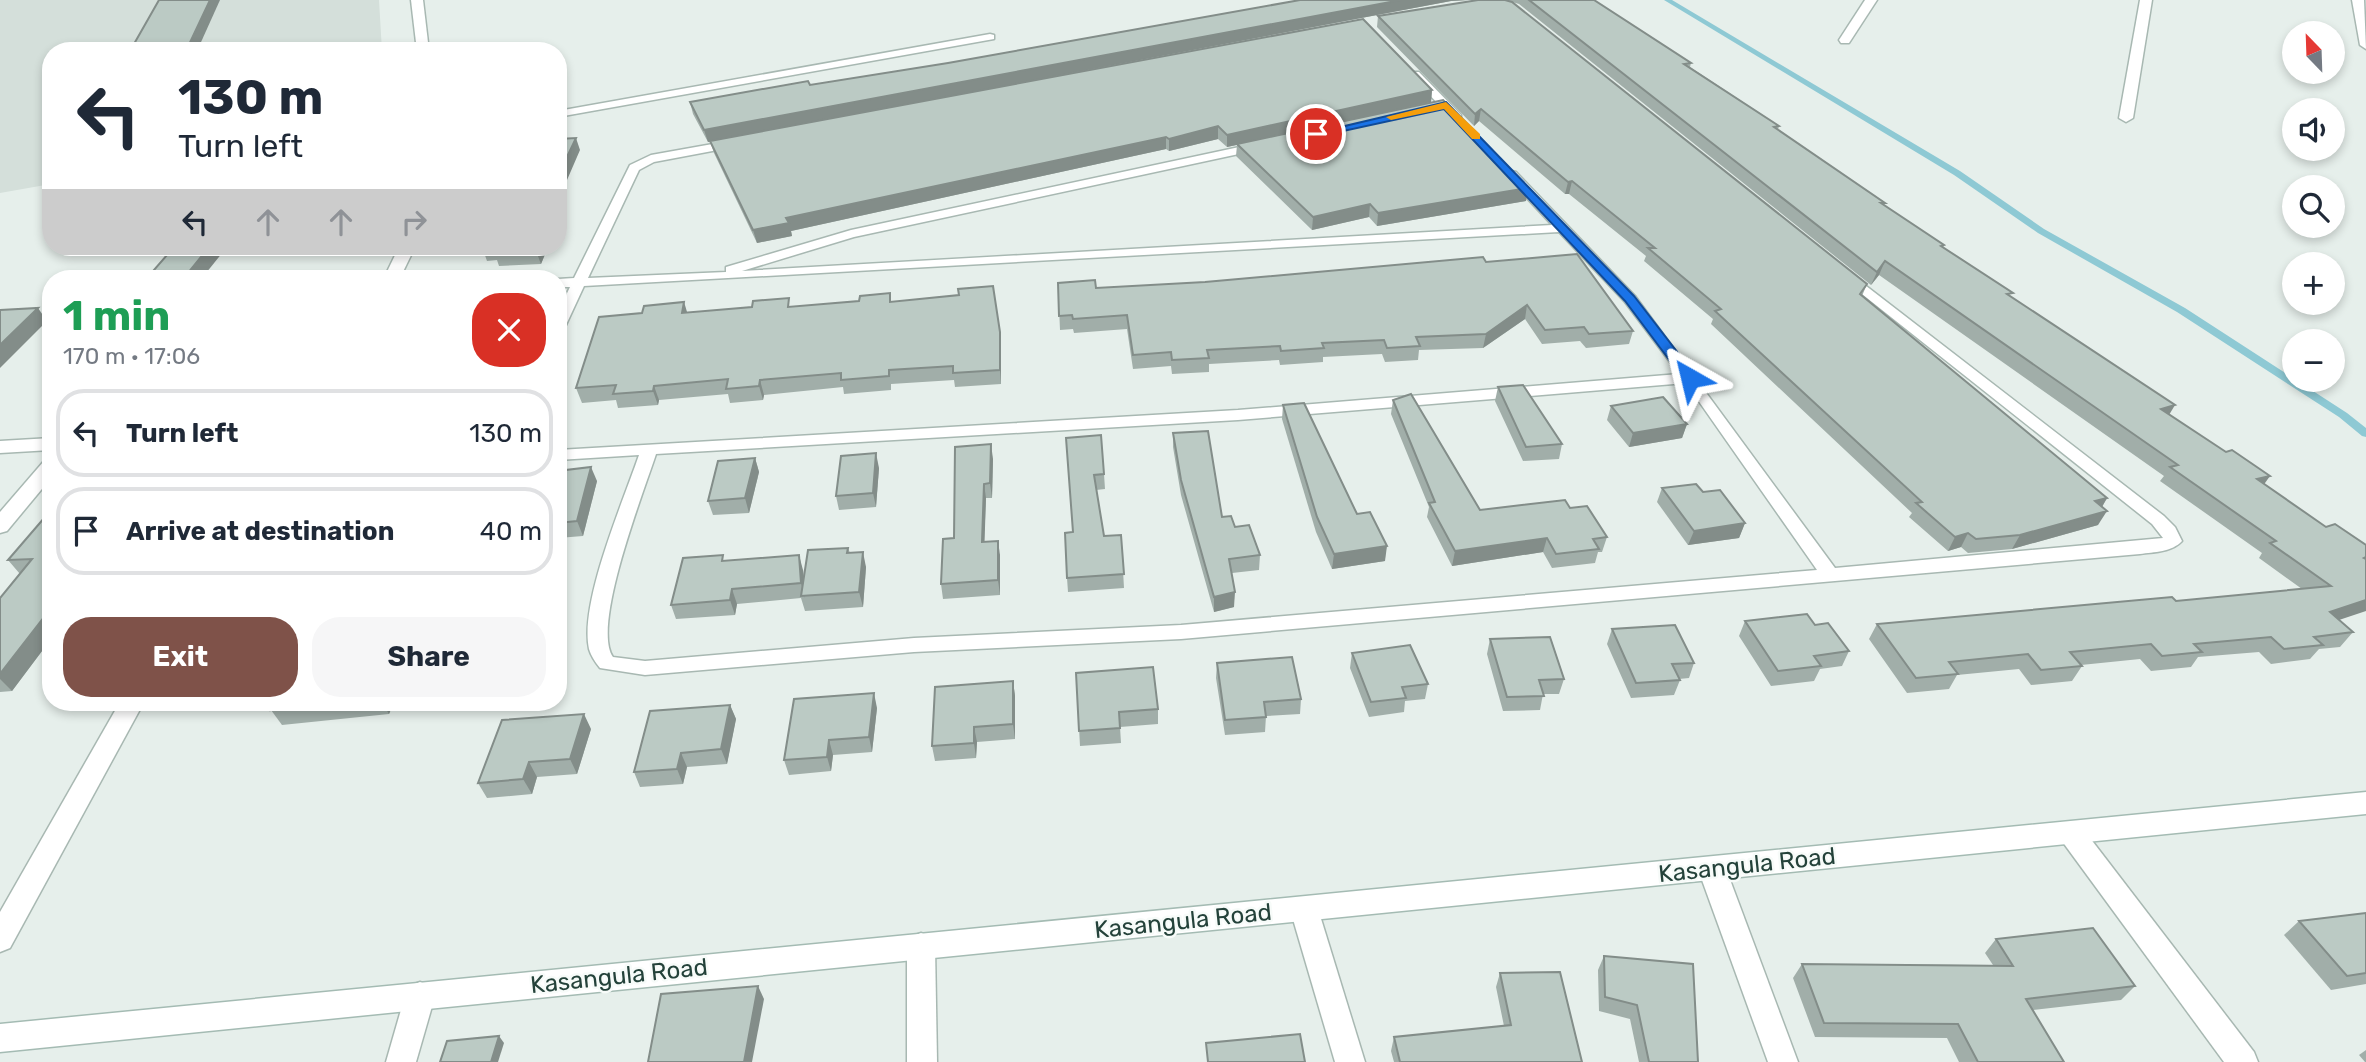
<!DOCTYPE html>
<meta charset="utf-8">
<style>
body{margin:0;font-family:Rubik,sans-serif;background:#f6f6f7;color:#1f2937;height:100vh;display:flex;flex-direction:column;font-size:26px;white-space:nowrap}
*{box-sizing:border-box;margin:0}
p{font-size:23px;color:#747a83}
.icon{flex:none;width:38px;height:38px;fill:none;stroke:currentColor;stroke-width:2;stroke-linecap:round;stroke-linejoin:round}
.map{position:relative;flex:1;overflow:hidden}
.side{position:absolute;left:42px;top:270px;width:525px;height:441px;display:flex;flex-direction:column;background:#fff;border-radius:28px;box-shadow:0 4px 10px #0003}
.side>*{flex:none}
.guide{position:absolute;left:42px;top:42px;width:525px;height:214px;border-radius:28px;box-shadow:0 4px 10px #0003;background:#fff;color:#1f2937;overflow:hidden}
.needle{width:46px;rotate:337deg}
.fabs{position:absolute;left:2282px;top:21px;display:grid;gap:14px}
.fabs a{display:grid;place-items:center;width:63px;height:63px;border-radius:50%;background:#fff;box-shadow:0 4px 10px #0003;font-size:35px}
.pin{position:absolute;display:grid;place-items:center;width:60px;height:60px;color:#fff;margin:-30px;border:4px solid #fff;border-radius:50%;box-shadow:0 2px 7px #0007}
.me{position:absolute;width:77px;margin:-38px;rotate:323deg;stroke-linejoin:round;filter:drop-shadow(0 0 5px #0008)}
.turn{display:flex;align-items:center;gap:24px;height:147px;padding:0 21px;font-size:32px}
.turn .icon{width:91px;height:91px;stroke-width:2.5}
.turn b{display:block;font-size:49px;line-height:60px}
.lanes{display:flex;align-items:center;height:66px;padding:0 21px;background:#0003;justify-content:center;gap:35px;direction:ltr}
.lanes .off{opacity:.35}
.round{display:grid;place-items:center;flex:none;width:74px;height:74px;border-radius:28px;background:#f6f6f7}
.summary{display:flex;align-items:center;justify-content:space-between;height:119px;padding:0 21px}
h1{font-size:42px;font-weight:700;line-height:52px;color:#1e9e55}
.cta{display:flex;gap:14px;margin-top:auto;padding:14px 21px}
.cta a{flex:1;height:80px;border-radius:28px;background:#7f5249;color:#fff;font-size:28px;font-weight:700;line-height:80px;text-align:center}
.cta a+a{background:#f6f6f7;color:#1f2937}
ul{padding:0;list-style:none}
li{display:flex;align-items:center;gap:21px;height:88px;margin:0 14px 10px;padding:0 7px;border:4px solid #e0e1e3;border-radius:28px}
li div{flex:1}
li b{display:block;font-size:26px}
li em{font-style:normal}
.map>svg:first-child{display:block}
.built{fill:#d4dfda}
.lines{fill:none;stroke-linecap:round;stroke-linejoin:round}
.stream{fill:#8ec9d4;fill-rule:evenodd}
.service-casing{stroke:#a8b8b2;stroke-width:3}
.minor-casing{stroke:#a8b8b2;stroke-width:3}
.secondary-casing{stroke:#a4bbb3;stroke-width:3}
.service{fill:#fff;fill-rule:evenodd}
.minor{fill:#fff;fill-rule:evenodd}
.secondary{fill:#fff;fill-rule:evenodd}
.wall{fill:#a1aea9}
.shaded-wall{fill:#838d89}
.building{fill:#bbcac4;stroke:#838d89;stroke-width:2}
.route{fill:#1a73e8;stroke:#114b97;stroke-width:2}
.slow{fill:#f59e0b}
.labels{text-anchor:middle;stroke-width:5;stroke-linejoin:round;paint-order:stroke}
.near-street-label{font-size:24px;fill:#24423a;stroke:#f7fbf9}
</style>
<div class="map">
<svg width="2366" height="1062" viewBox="0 0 2366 1062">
<rect width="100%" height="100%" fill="#e6efeb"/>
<path class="built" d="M0,0H379L382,51H51V184L0,193Z"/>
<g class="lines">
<path class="stream" d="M1664,0H1672L1960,171L2044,229L2185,308L2347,413L2366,428V437L2362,436L2339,417L2177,312L2038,233L1954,175Z"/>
<defs>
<g id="service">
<path d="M990,34L994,35V39L558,117V111Z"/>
<path d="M1411,72H1419L1461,115V119H1453L1411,76Z"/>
<path d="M735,140L741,144L739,146L654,162L639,170L588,278L726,272V267L851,230L1258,143L1264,147L1262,149L854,237L742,271L1552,225L1508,178L1506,175L1512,171L1516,172L1635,296L1835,568L2163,538L2152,524L1843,279L1841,276L1848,272L2164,516L2175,527L2182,541C2172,552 2154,552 2140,554L1181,639L914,652L645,675L600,668C596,663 591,656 589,649C579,603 623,502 639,455L558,460V450L1238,410L1679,374L1625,302L1559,232L584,286L565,327L558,331V312L570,287H558V279L574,278L630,165L651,155ZM1686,383L1817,570L1181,625L914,638L645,661L613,657C591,626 644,491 656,454L1238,420Z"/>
</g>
<g id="minor">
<path d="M411,0H423L429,51H417Z"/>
<path d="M1865,0H1877L1849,43H1841L1839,40Z"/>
<path d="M2140,0H2152L2133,118L2126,122L2119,118Z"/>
<path d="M2352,0H2364L2366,49L2360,45Z"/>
<path d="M399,247H415L400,278H384Z"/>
<path d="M51,438V450L0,453V441Z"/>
<path d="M51,459V478L7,531L0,533V512L44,461Z"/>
<path d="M120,702H144L10,948L0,952V912Z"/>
<path d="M2071,822L2080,825L2254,1052L2258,1062H2224L2062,841L2058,833L2062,825Z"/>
<path d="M1712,857L1722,861L1726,869L1798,1062H1768L1698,869L1702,861Z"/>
<path d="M1304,897L1314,900L1318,909L1365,1062H1335L1290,909L1294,900Z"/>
<path d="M921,933L931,937L935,946L937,1062H907V946L911,937Z"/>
<path d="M420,982L430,986L435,996L416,1062H386L405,996L410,986Z"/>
</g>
<path id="secondary" d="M2366,792V814L0,1052V1024Z"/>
</defs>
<use href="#service" class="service-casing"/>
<use href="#minor" class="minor-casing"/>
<use href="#secondary" class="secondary-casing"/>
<use href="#service" class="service"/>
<use href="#minor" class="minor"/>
<use href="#secondary" class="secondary"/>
</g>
<g class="wall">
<path d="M1300,0H1468L1451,1L977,91L1432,90L1431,102L1526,201L1377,226L1369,217L1312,230L1236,156L1237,145L1227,147L1218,139L1169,151L1166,149L791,231L792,236L757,243L714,153L710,141L708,142L693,114L690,102L810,85L948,63Z"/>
<path d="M1506,0H1594L1691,63L1690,67L1779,126L1778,130L1885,203L1884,205L1944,245L1943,247L2264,484L2326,527L2339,620L2353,632L2340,647L2319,649L2310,659L2271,664L2259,652L2198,657L2191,667L2151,671L2140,659L2081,665L2082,666L2072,681L2031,685L2019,669L1957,675L1949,689L1907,693L1869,639L1877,624L2176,601L2302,589L2259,558L2262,553L2160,481L2164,476L1879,275L1871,285L1519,4Z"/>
<path d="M1378,16L1867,284L1862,296L2107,498L2102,507L2098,525L2012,549L1968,553L1961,547L1948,551L1909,517L1912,513L1711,324L1713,319L1644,261L1646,256L1569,194H1565L1479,121L1474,126L1377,27Z"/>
<path d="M482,247H548L541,264L499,266L497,260L487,261Z"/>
<path d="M1486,262L1633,331L1629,344L1586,348L1580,341L1542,344L1525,319L1483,348L1419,350L1418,360L1385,362L1382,354L1323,357V362L1280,365L1279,360L1209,364V372L1172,374L1171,366L1133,369L1127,329L1074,333L1073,329L1060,330L1058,283L1096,288L1205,282Z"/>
<path d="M891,302L1001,346V384L955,387L954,380L891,384V390L844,394L843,387L764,395L763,400L730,403L728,394L659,400L658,405L618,408L616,400L582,403L576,388L687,313Z"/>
<path d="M1498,387L1562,444L1559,459L1523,461L1495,401Z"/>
<path d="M1393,400L1480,510L1570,508L1607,537L1602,552H1598L1595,563L1552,568L1543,552L1452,566L1427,517L1429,507L1391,414Z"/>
<path d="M1283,405L1385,561L1332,569L1316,532L1282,419Z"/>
<path d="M1611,406L1687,424L1682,438L1629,447L1607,420Z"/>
<path d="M1173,433L1222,517L1235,527L1260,555L1259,570L1232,573L1234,607L1214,612L1181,495L1173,447Z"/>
<path d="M1066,438L1104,474L1105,489L1096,490L1104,536L1121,535L1124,588L1068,592L1067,578L1073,532Z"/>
<path d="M755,458L759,472L749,513L713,515L708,501Z"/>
<path d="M993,459L992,498H986L984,542L1000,555V595L943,599L941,584L954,538Z"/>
<path d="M879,468L876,507L839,510L836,496Z"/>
<path d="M558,471L597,481L583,536L558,538Z"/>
<path d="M1662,488L1703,492L1745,523L1739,538L1688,545L1657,502Z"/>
<path d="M51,510V639L12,691L0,692V598L20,574L8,560Z"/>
<path d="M848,548L850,553L866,567L863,607L805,611L801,598L737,604L735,615L676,619L671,605L725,561L803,570L804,579Z"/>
<path d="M1745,621L1815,625L1849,651L1842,666L1820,669L1814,681L1771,686L1739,636Z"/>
<path d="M1612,629L1694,663L1689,678L1679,679L1680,680L1674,695L1631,698L1607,644Z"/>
<path d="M1490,639L1564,679L1559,694H1543L1540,710L1503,711L1487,654Z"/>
<path d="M1352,653L1428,684L1425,699L1405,701L1404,712L1369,717L1350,668Z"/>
<path d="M1217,663L1301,699L1300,714L1266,716L1265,732L1225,735L1216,678Z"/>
<path d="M1076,673L1158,709V724L1120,727L1121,743L1080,746Z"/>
<path d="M1013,681L1015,696V739L977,742L976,758L935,761L932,746Z"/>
<path d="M276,702H394L389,714L282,725L271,710Z"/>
<path d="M730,705L736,719L727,764L687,767L683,784L640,787L634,772Z"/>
<path d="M877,708L872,752L833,755L831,771L789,775L784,760Z"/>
<path d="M591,729L577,774L537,777L532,794L487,798L478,783Z"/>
<path d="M2366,913V984L2331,990L2284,935L2299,921Z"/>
<path d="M1996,939L2135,986L2121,1000L2033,1010L2064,1062H1959L1947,1038L1815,1037L1793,978L1802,964L1993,965L1985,953Z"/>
<path d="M1604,956L1698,1062H1639L1630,1019L1599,1011L1598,970Z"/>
<path d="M1500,973L1582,1062H1394L1391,1051L1394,1037L1504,1026L1496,987Z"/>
<path d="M2366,1050V1062H2365L2359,1055Z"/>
</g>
<g class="shaded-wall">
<path d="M210,0H220L197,51H186Z"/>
<path d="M1401,0H1468L1451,1L708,142L704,130Z"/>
<path d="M1432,90L1431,102L1227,147V135Z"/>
<path d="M1481,109L1479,121L1474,126L1475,114Z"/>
<path d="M1218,126V139L1169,151V139Z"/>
<path d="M1166,137V149L791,231L792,236L757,243L753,230L786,218Z"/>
<path d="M576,138L580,150L564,187L567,197L558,220V176Z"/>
<path d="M1572,181L1569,194H1565L1568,182Z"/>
<path d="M1528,188L1526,201L1377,226L1378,213Z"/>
<path d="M1370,204L1369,217L1312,230L1313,217Z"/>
<path d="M209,247H227L202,278H184Z"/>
<path d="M537,247H548L541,264L536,251Z"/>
<path d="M1885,261L1879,275L1871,285L1877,272Z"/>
<path d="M684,302L688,315L682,313Z"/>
<path d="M1527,305L1525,319L1483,348L1486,334Z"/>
<path d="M38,308L47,321L0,368V345Z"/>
<path d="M1000,332L1001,346V384L1000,370Z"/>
<path d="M760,380L764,395L763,400L759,386Z"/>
<path d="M654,386L659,400L658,405L653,391Z"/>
<path d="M2175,405L2166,420L2161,409Z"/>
<path d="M1687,424L1682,438L1629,447L1633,433Z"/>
<path d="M991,444L993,459L992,498L990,483Z"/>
<path d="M876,453L879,468L876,507L873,493Z"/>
<path d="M755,458L759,472L749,513L745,498Z"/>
<path d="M591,467L597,481L583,536L577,521Z"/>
<path d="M2270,476L2260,490L2257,479Z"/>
<path d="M984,484L986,498L984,557L982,542Z"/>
<path d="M2107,498L2099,512L2095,501Z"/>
<path d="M2107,511L2098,525L2012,549L2020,535Z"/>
<path d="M1745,523L1739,538L1688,545L1694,531Z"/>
<path d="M1968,533L1961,547L1948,551L1955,537Z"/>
<path d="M1547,538L1543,552L1452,566L1455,551Z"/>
<path d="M998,541L1000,555V595L998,580Z"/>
<path d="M1387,546L1385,561L1332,569L1334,554Z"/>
<path d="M863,552L866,567L863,607L859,592Z"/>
<path d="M799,555L803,570L805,598L801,583Z"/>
<path d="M732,589L737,604L735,615L730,600Z"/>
<path d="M1235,592L1234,607L1214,612V597Z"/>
<path d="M2366,600V611L2318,627L2330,612Z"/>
<path d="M51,608V639L12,691L0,679V674Z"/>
<path d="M1013,681L1015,696V739L1013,724Z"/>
<path d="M874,693L877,708L872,752L869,737Z"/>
<path d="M382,702H394L389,714Z"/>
<path d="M730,705L736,719L727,764L721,749Z"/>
<path d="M584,714L591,729L577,774L570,759Z"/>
<path d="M974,727L977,742L976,758L974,743Z"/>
<path d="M829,740L833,755L831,771L827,757Z"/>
<path d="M681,753L687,767L683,784L677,769Z"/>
<path d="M529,762L537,777L532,794L523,779Z"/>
<path d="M758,986L764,999L752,1062H744Z"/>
<path d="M499,1036L504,1043L498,1062H491Z"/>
</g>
<g class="building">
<path d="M159,0H210L186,51H130Z"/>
<path d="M1300,0H1401L704,130L690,102L808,81L810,85L948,63Z"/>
<path d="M1478,0H1505L1512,2L1867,284L1860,294L2107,498L2095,501L2107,511L2020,535L1976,539L1968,533L1955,537L1916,503L1922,502L1715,311L1721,309L1648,248H1655L1572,181L1568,182L1481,109L1475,114L1378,16Z"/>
<path d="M1529,0H1594L1691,63L1684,64L1779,126L1774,127L1885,203H1881L1944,245L1941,246L2013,293L2007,294L2175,405L2161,409L2226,452L2232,450L2270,476L2257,479L2326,527L2335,524L2366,545V557L2364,558L2366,559V600L2330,612L2353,632L2314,637L2323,645L2284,649L2271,637L2194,644L2202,652L2162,656L2151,644L2070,652L2082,666L2041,670L2028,654L1949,662L1958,674L1916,678L1877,624L2172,597L2176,601L2331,586L2270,543L2276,541L2170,467L2178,465L1885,261L1877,272Z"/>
<path d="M1363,19L1432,90L1227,135L1218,126L1169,139L1166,137L786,218L789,223L753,230L710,141Z"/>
<path d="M1443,100L1528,188L1378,213L1370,204L1313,217L1237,144Z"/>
<path d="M576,138L558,176V139Z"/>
<path d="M558,184H563L558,195Z"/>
<path d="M174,247H209L184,278H147Z"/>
<path d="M497,247H537L536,251L494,253Z"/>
<path d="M1577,254L1633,331L1589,334L1584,327L1545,330L1527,305L1486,334L1416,337L1420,346L1387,348L1384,340L1322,343L1324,348L1281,351L1280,346L1207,350L1209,358L1172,360L1171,352L1133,355L1127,315L1073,319L1072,315L1059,316L1058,283L1095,280L1096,288L1205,282L1483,257L1486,262Z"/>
<path d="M993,286L1000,332V370L953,373V366L889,370V376L841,380V373L760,380L759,386L726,389L728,379L654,386L653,391L613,394L616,385L576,388L599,317L642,313L644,306L684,302L682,313L752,307L753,301L789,298L788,307L859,301L860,296L890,293V302L959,295L958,289Z"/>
<path d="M38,308L0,345V310Z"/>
<path d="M1523,385L1562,444L1526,447L1498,387Z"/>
<path d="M1411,394L1480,510L1565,500L1570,508L1587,506L1607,537L1593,539L1599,549L1556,554L1547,538L1455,551L1429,503L1435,502L1393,400Z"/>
<path d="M1663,397L1687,424L1633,433L1611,406Z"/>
<path d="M1304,403L1357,514L1370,512L1387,546L1334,554L1317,517L1283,405Z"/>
<path d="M1208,431L1222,517L1231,516L1235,527L1249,525L1260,555L1229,559L1235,592L1214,597L1181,480L1173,433Z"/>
<path d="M1101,435L1104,474L1094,475L1104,536L1121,535L1124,574L1067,578L1065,533L1073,532L1066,438Z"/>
<path d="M991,444L990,483L984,484L982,542L998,541V580L941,584L943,539L954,538L955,447Z"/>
<path d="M876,453L873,493L836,496L841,456Z"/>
<path d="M755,458L745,498L708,501L718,461Z"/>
<path d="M591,467L577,521L558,523V471Z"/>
<path d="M1696,484L1703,492L1720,490L1745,523L1694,531L1662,488Z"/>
<path d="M51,510V608L0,674V598L32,559L8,560Z"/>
<path d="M848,548L847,553L863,552L859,592L801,596L808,550Z"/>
<path d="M723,555L722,561L799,555L801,583L732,589L730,600L671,605L683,558Z"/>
<path d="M1807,614L1815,625L1828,623L1849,651L1814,656L1821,666L1778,671L1745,621Z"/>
<path d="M1675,625L1694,663L1672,664L1680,680L1636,683L1612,629Z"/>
<path d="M1550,637L1564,679L1539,680L1544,696L1507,697L1490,639Z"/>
<path d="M1410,645L1428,684L1402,687L1406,698L1371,702L1352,653Z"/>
<path d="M1292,657L1301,699L1264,702L1266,717L1225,720L1217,663Z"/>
<path d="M1153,667L1158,709L1119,712L1120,728L1079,731L1076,673Z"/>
<path d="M1013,681V724L974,727V743L932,746L935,687Z"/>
<path d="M874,693L869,737L829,740L827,757L784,760L794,699Z"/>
<path d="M276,702H354L271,710Z"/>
<path d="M730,705L721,749L681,753L677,769L634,772L650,711Z"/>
<path d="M584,714L570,759L529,762L523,779L478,783L502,720Z"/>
<path d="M2366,913V973L2347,976L2299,921Z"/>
<path d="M2093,928L2135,986L2026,999L2064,1062H1978L1958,1024L1824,1023L1802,964L2013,966L1996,939Z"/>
<path d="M1604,956L1693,964L1698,1062H1649L1637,1005L1605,997Z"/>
<path d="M1560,972L1582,1062H1400L1394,1037L1511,1025L1500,973Z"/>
<path d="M758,986L744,1062H648L661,994Z"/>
<path d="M1300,1034L1305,1062H1208L1206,1043Z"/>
<path d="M499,1036L491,1062H440L447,1041Z"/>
</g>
<path class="route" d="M1446,102L1634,296L1695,375V381H1685L1625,301L1444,109L1316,137L1311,134Z"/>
<path class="slow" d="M1446,102L1480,134V139H1472L1444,109L1391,120L1386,117Z"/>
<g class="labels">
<g class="near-street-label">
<text transform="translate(1747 865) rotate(-6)" y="8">Kasangula Road</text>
<text transform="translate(1183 921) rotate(-6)" y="8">Kasangula Road</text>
<text transform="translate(619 976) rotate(-6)" y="8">Kasangula Road</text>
</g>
</g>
</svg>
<div class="fabs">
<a><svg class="needle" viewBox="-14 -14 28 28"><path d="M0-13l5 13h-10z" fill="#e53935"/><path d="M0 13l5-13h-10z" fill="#747a83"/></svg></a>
<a><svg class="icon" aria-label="sound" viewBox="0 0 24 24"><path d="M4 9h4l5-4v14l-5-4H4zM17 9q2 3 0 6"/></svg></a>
<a><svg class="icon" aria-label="search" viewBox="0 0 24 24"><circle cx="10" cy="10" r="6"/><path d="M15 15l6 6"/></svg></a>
<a>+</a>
<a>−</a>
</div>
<div class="pin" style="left:1316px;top:134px;background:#d93025"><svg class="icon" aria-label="arrive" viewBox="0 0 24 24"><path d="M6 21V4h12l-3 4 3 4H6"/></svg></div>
<svg class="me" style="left:1690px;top:378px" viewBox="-20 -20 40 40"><path d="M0-17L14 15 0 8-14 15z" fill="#1a73e8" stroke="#fff" stroke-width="4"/></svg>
<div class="guide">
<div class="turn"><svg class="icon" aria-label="left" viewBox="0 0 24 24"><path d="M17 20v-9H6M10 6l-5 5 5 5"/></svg><div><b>130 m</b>Turn left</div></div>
<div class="lanes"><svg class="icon" aria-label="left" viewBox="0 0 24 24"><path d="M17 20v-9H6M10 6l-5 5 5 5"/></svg><svg class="icon off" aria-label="ahead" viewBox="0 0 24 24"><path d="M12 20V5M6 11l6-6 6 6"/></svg><svg class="icon off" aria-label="ahead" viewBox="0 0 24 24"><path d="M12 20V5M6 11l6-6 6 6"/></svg><svg class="icon off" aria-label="right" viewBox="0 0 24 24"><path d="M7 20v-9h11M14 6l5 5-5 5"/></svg></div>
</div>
<section class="side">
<div class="summary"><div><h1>1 min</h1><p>170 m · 17:06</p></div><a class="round" style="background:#d93025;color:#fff"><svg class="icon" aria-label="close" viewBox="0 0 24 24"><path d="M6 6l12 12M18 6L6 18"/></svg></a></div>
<ul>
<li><svg class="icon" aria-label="left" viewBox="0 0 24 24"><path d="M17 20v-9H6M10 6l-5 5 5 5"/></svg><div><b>Turn left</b></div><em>130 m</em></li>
<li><svg class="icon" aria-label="arrive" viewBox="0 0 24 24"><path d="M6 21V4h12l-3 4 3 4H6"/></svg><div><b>Arrive at destination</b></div><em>40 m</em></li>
</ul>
<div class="cta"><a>Exit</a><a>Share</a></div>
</section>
</div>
